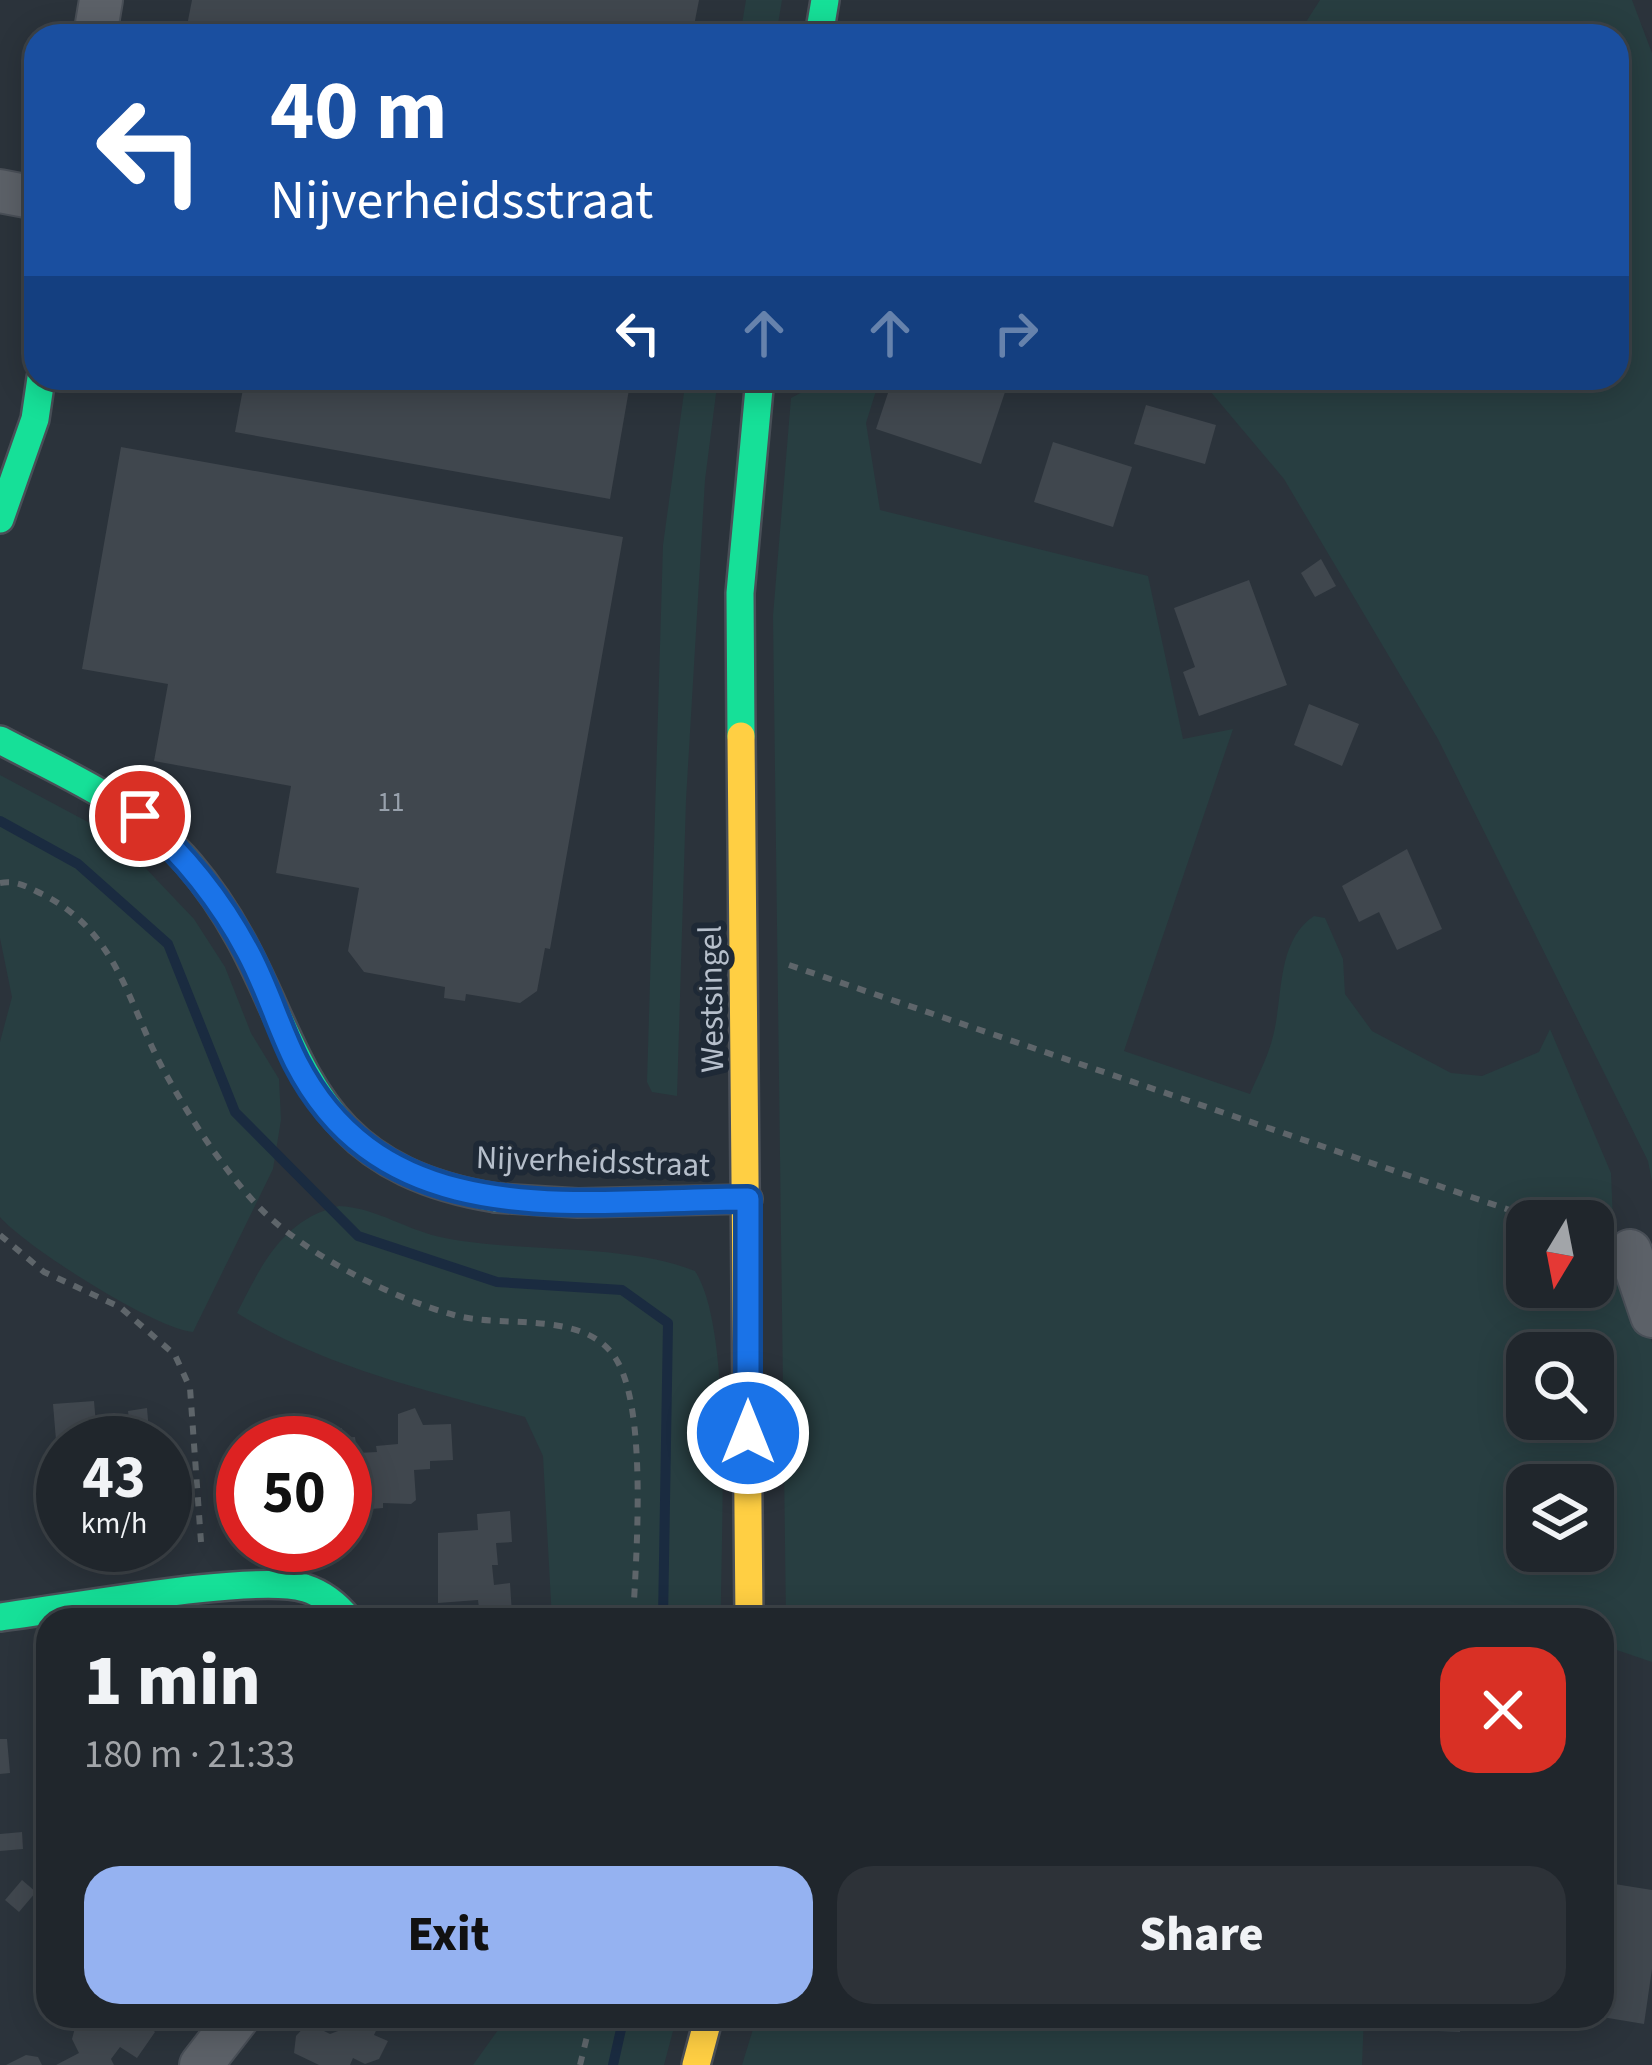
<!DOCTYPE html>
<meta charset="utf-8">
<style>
body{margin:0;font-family:"Source Sans 3",sans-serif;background:#2d3238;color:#f1f3f6;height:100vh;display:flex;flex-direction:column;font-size:45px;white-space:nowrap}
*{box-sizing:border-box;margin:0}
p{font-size:39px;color:#a2a5a9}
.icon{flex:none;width:66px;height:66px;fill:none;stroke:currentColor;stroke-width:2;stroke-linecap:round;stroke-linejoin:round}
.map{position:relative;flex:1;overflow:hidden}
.drawer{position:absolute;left:36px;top:1608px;width:1578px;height:420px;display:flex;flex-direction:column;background:#20262c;border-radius:36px;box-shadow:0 6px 30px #0003,0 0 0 3px #3d4348}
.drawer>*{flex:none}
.banner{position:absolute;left:24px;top:24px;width:1605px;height:366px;border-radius:36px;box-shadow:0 6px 30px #0003,0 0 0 3px #3d4348;background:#1a4fa0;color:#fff;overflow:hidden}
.needle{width:78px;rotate:190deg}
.controls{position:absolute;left:1506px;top:1200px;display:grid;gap:24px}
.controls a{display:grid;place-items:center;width:108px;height:108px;border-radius:24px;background:#20262c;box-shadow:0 6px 30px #0003,0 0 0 3px #3d4348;font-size:60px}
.speed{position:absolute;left:36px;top:1416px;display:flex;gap:24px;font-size:60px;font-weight:700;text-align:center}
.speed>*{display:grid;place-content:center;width:156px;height:156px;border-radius:50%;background:#20262c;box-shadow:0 6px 30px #0003,0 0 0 3px #3d4348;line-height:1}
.speed small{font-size:30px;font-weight:400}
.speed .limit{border:18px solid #d22;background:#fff;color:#111}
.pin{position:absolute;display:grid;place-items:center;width:102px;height:102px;color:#fff;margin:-51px;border:6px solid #fff;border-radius:50%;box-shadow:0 3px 12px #0007}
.me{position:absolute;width:132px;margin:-66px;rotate:0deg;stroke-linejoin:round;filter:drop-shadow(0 0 9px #0008)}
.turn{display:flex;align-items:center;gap:42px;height:252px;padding:0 48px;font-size:54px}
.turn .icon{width:156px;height:156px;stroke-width:2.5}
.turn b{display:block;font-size:84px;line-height:102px}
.lanes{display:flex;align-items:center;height:114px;padding:0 48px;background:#0003;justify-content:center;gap:60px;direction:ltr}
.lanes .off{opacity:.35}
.round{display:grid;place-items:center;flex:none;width:126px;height:126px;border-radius:36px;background:#2d3238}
.overview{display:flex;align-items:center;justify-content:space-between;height:204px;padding:0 48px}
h1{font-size:72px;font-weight:800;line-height:90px}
.action{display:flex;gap:24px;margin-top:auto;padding:24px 48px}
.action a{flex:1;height:138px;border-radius:36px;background:#95b2f1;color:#111;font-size:48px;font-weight:800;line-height:138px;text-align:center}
.action a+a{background:#2d3238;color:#f1f3f6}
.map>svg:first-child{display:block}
.green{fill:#283e41;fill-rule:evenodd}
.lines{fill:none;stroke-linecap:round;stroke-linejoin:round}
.stream{stroke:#1a2b40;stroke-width:10}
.building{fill:#40474e}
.street-casing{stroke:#494f57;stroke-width:46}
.fast-casing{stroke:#494f57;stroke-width:32}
.slow-casing{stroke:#494f57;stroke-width:32}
.path{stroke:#5e656a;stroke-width:6;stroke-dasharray:9 9;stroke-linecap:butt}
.street{stroke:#5c6168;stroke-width:42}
.fast{stroke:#16e098;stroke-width:27}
.slow{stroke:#ffcf43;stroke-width:27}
.route-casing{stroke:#114b97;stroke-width:30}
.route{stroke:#1a73e8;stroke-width:21}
.labels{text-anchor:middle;stroke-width:12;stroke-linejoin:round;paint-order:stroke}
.number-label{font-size:27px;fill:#98a1ac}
.street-label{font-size:33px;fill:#b6bfcb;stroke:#1e2936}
</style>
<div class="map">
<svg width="1652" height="2065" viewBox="0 0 1652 2065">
<rect width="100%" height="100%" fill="#2b333b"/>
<g class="green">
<path d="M746,0H782L776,36H740Z"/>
<path d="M1320,0H1632L1652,53V1182L1648,1161L1438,739L1284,479L1199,378H1617V36H1297Z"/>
<path d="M686,378H718L705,480L686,800L677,1096L652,1092L647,1082L663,545Z"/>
<path d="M810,378H880L866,423L880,510L1148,576L1183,739L1233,729L1124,1051L1250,1094C1257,1077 1267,1059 1272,1040C1284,999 1275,942 1314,916L1325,918L1343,959L1345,994L1372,1031L1451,1073L1482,1076L1539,1052L1550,1029L1611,1173L1613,1222L1652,1343V1662L1602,1645V1620L1460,1613L1437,1620H786L773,616L791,398L808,389ZM1527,1221H1593V1287H1527ZM1527,1353H1593V1419H1527ZM1527,1485H1593V1551H1527Z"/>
<path d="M0,775L116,837L194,919L225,967L251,1033L279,1079L281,1120L273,1169L193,1332C155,1329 26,1247 0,1217V1042L12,997L0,938Z"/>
<path d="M339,1206C378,1208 407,1231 445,1238C520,1253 628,1243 695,1271C734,1331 720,1542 721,1620H552L543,1456L525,1417C425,1390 326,1368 237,1313C262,1264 282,1220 339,1206Z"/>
<path d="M508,2016H677L664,2065H473Z"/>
<path d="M757,2016H1364L1362,2065H742Z"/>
</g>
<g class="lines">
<g class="stream">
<path d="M0,821L78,864L168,944L235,1112L358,1236L497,1282L622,1290L668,1323L663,1620"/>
<path d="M613,2065L624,2016"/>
</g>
</g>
<g class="building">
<path d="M192,0H699L692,36H185Z"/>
<path d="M245,378H631L610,499L235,432Z"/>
<path d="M893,378L1008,383L981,464L876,429Z"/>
<path d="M1146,405L1216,425L1205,464L1134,444Z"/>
<path d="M1053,442L1132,467L1113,527L1034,502Z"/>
<path d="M121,447L623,537L550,949L545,948L537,991L520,1003L466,994L465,1001L444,998L445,987L364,972L348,951L359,888L276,873L291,786L154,761L168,684L82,669Z"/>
<path d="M1321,559L1336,586L1315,597L1301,573Z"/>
<path d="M1249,580L1287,685L1199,716L1183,672L1195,667L1174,608Z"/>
<path d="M1309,704L1359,724L1342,766L1294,745Z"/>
<path d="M1407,849L1442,929L1397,950L1379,912L1359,922L1342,886Z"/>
<path d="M94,1401L97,1437L56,1440L53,1404Z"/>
<path d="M147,1408L149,1432L131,1434L128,1411Z"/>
<path d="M415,1408L423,1425L451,1424L453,1460L430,1461V1469L414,1470L416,1500L411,1504L383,1503V1508L348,1511L345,1443H325L324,1429L342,1428L343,1438L355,1437L357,1453L377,1452L376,1446L398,1444V1414Z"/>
<path d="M243,1465V1499H227L225,1466Z"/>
<path d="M180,1474L185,1528L165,1529V1476Z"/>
<path d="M510,1511L512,1542L496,1543L498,1565H492L494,1585L510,1583L512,1614L480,1617L478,1600L438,1603V1533L478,1530L477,1514Z"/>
<path d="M75,1545H152L153,1555L121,1558V1550L92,1552L93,1560L76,1562Z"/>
<path d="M0,1739H7L10,1773L0,1774Z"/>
<path d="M22,1832L23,1849L0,1851V1834Z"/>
<path d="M22,1880L36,1892L19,1912L5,1900Z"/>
<path d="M1602,1882L1652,1890V1969L1644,2024L1602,2017Z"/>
<path d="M98,2016H137L155,2032L137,2058L120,2047L111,2059L114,2065H56L79,2053L72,2039L75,2028L87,2021L92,2024Z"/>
<path d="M331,2016H411V2017L393,2023L382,2018L374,2035L388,2041L379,2059L365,2064L353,2058L350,2065H319L294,2053L296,2036L308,2023L330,2034L338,2031L342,2021Z"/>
<path d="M1373,2016H1461L1460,2032L1373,2028Z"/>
<path d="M1468,2016H1536V2026L1468,2023Z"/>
<path d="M26,2055L38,2057L42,2065H6Z"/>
</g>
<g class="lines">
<defs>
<g id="street">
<path d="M95,36L101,0"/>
<path d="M0,191L36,198"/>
<path d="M1630,1251L1652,1316"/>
<path d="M201,2065L239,2016"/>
</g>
<g id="fast">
<path d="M819,36L825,0"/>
<path d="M0,519L35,419L41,378"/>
<path d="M741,736L740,593L760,378"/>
<path d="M0,740C68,776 139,805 190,865C310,1006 272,1162 496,1198"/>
<path d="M0,1617C65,1609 252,1573 305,1588C324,1594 337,1605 349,1620"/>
</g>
<g id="slow">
<path d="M741,736L749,1620"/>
<path d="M496,1198L578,1203L748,1199"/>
<path d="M696,2065L709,2016"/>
</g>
</defs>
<use href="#street" class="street-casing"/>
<use href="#fast" class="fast-casing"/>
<use href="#slow" class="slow-casing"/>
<g class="path">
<path d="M0,883C17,880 27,887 42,894C121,933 129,1011 168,1078C192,1121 223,1169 257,1205C302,1253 391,1298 454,1315C503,1329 585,1309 616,1359C648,1410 636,1558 633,1620"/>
<path d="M789,965L1542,1221"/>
<path d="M0,1235L44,1272L120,1307L175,1355L190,1388L201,1542"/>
<path d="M580,2065L592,2016"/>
</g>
<use href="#street" class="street"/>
<use href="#fast" class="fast"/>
<use href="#slow" class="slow"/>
</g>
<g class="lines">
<defs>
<path id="route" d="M140,816C183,854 221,901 248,952C267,987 278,1026 296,1062C386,1238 583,1199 748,1199V1433"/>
</defs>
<use href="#route" class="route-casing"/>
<use href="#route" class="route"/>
</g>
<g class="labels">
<g class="number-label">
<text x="391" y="811">11</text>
</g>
<g class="street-label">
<text transform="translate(710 999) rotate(-91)" y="12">Westsingel</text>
<text transform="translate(593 1160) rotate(2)" y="12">Nijverheidsstraat</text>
</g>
</g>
</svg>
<div class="controls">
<a><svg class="needle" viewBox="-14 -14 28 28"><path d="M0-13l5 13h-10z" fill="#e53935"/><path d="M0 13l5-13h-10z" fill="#a2a5a9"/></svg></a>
<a><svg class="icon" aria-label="search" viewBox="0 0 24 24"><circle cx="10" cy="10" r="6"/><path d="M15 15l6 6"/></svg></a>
<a><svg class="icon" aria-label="layers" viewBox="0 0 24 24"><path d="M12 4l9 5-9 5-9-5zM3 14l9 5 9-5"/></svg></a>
</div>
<div class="speed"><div>43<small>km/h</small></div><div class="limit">50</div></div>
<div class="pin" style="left:140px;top:816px;background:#d93025"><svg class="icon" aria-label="arrive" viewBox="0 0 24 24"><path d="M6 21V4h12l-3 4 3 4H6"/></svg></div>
<svg class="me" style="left:748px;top:1433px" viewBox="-20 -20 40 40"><circle r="17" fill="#1a73e8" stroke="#fff" stroke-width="3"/><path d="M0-11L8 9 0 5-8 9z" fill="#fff"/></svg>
<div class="banner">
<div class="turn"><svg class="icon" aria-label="left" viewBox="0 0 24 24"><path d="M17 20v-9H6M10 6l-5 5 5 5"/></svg><div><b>40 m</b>Nijverheidsstraat</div></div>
<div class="lanes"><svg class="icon" aria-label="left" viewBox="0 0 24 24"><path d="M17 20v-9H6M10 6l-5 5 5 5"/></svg><svg class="icon off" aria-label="ahead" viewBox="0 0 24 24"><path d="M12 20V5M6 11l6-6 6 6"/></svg><svg class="icon off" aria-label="ahead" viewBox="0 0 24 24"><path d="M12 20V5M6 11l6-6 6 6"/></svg><svg class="icon off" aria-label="right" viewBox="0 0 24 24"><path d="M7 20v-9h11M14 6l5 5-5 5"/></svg></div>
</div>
<section class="drawer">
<div class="overview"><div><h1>1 min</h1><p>180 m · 21:33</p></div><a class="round" style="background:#d93025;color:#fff"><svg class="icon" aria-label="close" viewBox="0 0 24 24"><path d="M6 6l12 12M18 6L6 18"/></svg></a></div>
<div class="action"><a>Exit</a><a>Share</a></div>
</section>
</div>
